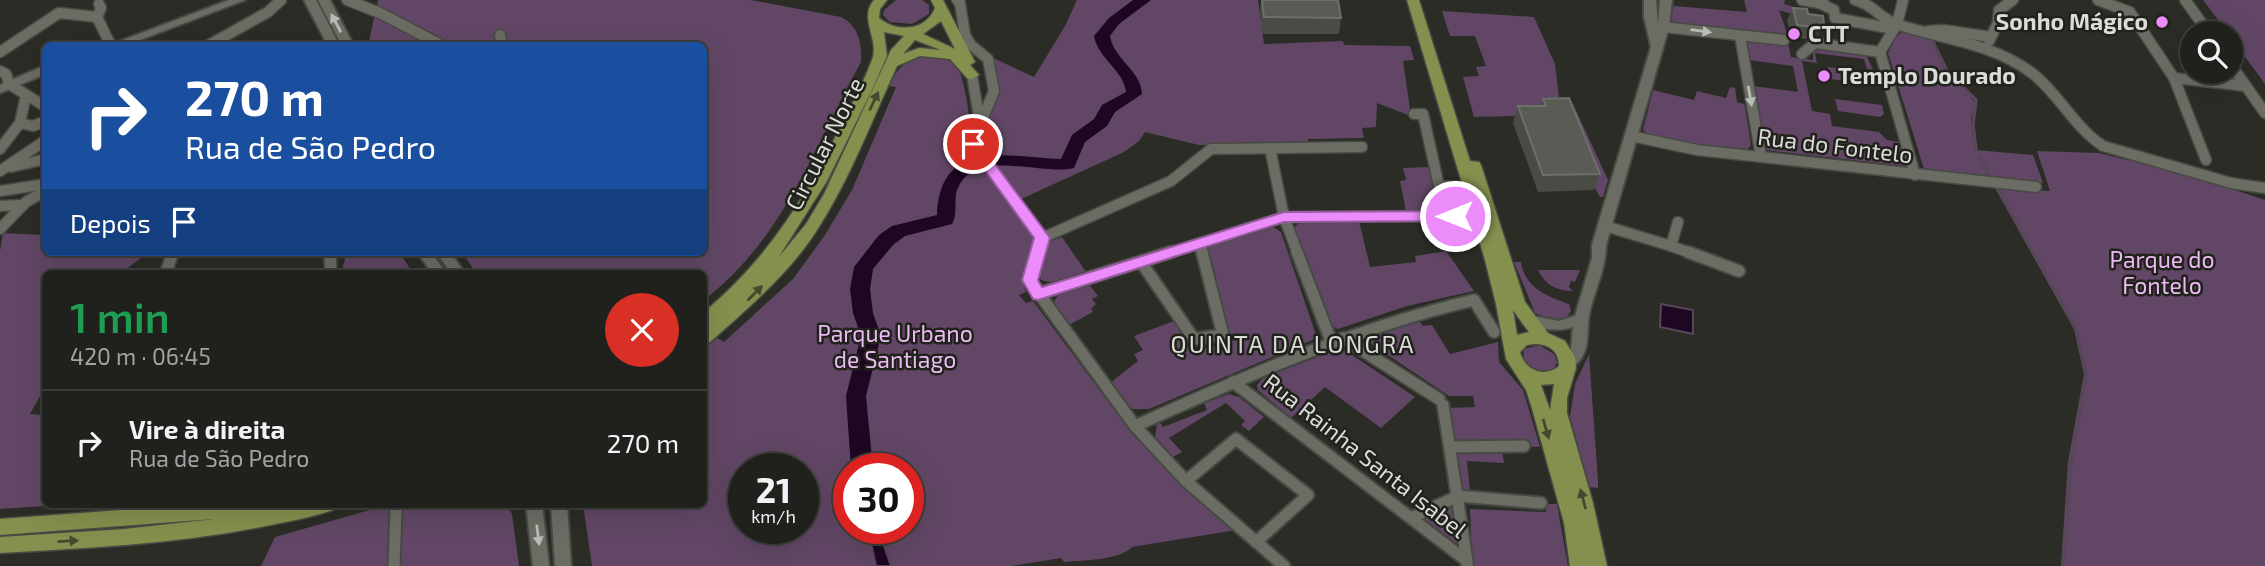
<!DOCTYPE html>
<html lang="pt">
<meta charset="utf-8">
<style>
body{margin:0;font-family:"Exo 2",sans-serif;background:#2d2e29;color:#f1f3f6;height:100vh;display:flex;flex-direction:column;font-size:26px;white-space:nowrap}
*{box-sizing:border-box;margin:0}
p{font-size:23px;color:#a2a3a3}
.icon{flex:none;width:38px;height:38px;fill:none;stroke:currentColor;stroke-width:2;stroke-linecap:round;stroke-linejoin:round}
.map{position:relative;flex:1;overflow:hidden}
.drawer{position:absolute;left:42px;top:270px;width:665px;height:238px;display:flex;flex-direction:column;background:#20211c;border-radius:10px;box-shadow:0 7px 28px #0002,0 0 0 2px #3d3e3b}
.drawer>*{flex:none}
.top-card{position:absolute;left:42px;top:42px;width:665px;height:214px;border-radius:10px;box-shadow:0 7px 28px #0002,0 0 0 2px #3d3e3b;background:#1a4fa0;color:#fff;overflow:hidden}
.fabs{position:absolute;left:2180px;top:21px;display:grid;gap:14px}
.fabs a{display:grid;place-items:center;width:63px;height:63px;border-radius:50%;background:#20211c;box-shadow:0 7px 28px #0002,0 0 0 2px #3d3e3b;font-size:35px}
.speed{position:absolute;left:728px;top:453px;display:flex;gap:14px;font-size:35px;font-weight:700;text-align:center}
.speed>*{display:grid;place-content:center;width:91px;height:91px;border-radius:50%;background:#20211c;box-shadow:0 7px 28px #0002,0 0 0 2px #3d3e3b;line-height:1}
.speed small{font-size:18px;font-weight:400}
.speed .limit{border:10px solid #d22;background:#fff;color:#111}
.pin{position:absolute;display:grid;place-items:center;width:60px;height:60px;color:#fff;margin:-30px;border:4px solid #fff;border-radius:50%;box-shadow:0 2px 7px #0007}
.me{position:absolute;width:77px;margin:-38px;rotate:270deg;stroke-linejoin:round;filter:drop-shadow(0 0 5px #0008)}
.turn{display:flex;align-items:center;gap:24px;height:147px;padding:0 28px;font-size:32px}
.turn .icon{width:91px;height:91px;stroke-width:2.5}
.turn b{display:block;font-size:49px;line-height:60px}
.then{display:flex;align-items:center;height:66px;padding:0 28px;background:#0003;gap:14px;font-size:26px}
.round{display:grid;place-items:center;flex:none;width:74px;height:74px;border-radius:37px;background:#2d2e29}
.overview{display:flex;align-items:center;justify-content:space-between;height:119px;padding:0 28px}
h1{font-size:42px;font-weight:600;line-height:52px;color:#1e9e55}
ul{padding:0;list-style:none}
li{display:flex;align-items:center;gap:21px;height:105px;padding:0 28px;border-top:2px solid #3d3e3b}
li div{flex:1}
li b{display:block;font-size:26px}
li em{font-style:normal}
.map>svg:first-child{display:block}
.green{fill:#614765;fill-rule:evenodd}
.water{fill:#1e0722;stroke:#574759;stroke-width:2}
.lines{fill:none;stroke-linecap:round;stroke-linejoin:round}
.stream{stroke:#574759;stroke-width:3.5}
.river{fill:#1e0722;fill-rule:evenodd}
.street-far1-casing{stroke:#474943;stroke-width:13}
.street-casing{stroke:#474943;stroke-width:15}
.secondary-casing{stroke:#474943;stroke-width:4}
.primary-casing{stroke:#474943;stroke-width:3}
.street-far1{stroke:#6b6d65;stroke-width:10}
.street{stroke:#6b6d65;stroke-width:11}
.secondary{fill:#6b6d65;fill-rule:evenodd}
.primary{fill:#84904e;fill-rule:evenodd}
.wall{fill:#494b44}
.shaded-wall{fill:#363831}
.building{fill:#595b54;stroke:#6d6f69;stroke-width:2}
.oneway{fill:#b9bbb6}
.oneway2{fill:#44482e}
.route{fill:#ec8cfa;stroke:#995ba2;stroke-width:2}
.poi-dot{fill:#ec8cfa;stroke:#21221c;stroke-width:2.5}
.labels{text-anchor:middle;stroke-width:5;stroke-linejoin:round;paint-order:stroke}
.poi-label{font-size:23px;font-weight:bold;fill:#dbdcd8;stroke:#21221c;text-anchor:start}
.street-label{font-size:23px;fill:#dbdcd8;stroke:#21221c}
.park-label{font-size:23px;fill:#ebbaf2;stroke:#21221c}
.neighbourhood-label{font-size:24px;letter-spacing:2px;fill:#dbdcd8;stroke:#21221c}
</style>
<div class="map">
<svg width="2265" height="566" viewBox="0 0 2265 566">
<rect width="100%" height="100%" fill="#2a2c25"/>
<g class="green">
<path d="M378,0H751L841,17C859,26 862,44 861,62C814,148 784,238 704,300V273H476L462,252H704V46H368Z"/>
<path d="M896,0H922L929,5V14L912,24L890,22L883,15L884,10Z"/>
<path d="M1077,0H1258L1264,44L1343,41L1344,45L1410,46L1414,60L1403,61L1411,116L1377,103L1376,127L1362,128L1364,138L1308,139V143L1199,145L1145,132L1139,141L1124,152L1019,200L977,141C994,102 1000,101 991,57L1034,77L1065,26Z"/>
<path d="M1744,0H1785L1784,4L1810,12L1805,18L1779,10L1788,36L1680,27L1670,20L1674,6L1747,12Z"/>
<path d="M2203,0H2265V84L2231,38V33H2228Z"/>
<path d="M1442,11L1534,17L1555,64L1560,106L1573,104L1608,180L1603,197H1600L1596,190L1565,115L1474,117L1463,77L1479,76L1476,67L1486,66L1475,36H1450Z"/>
<path d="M1905,31L1929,36L1946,73L1963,87L1975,103L1971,120L1975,150L2033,155L2043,183L1931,172L1924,169L1888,53L1897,35Z"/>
<path d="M1759,39L1788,43L1791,57L1813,60V51L1818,48L1866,54L1873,70L1867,69L1864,59L1815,53L1817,63L1802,61L1812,111L1830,114L1832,126L1879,132L1887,140L1899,142L1905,166L1765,150L1753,86L1798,92L1793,66L1749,60L1747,40Z"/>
<path d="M930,56C938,57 950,57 956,64C963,73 973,124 968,134L950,131L943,142L965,145L962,152L977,157C965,165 948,174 944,190C942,200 945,209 940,219L909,224L921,227L948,220C960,194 940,171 987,168L1034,233C1035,252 1018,274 1026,292L1019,295L1026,303L1033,301L1119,416L1145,440L1150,451L1192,495L1236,530L1132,547C1118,561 1083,560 1064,562L1061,558L1011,566H592L583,504H704V349L717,338L724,342L793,279L825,235L852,190L896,87L889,86C898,66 908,58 930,56ZM744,469H803V528H744ZM849,469H908V528H849Z"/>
<path d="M1828,67L1873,73L1876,85L1830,79Z"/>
<path d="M1730,87L1735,88L1737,102L1744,104L1745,107L1751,145L1747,150C1727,152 1656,144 1643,130L1653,90L1694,100L1697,91L1726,98Z"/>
<path d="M1835,99L1882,105L1884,114L1880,117L1838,111Z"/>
<path d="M2037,151L2099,153L2193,176L2265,200V566H2061L2068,462L2084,374L2074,329L1995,188L2050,191Z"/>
<path d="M1428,167L1440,209L1406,211L1400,181L1406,180L1403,168Z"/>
<path d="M1300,221H1359L1370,267L1416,262L1415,256L1446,251L1474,291L1407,306L1338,329L1330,325L1294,228Z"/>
<path d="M1272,226L1281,232L1317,338L1149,409H1132L1110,383L1138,361L1134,354L1143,350L1134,336L1174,321L1192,352L1230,341L1206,246Z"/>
<path d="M3,233L45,235L46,252H149L121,273H46L45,387L30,414L45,415L46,504H74L0,509V251Z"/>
<path d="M1062,237L1086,272C1070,277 1050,289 1036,276L1045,243Z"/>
<path d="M347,252H399L413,273H341Z"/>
<path d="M1514,262H1521C1525,288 1547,296 1569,304L1571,311L1565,319L1556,321L1535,313Z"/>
<path d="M1538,270H1580L1575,282L1571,281L1569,287L1573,291C1557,291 1545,285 1538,270Z"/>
<path d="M1088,283L1098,296L1092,299L1096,304L1091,309L1093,312L1067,326L1053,305C1057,289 1074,288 1088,283Z"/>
<path d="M1417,319L1423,326L1432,325L1450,354L1498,342L1499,362L1523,390L1540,447L1452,442L1446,408L1475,407L1473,396H1449L1367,341L1368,338Z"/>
<path d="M1539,345L1554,354L1557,362L1553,370L1537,371L1523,361L1524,349Z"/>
<path d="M1338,349L1349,353L1415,397L1381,428L1325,387L1291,418L1258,390L1257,385L1263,378Z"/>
<path d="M1589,354L1598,481V488L1589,487L1570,417L1575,384Z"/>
<path d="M1229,394L1239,397L1264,417L1249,431L1241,425L1245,421L1226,403L1169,438L1182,452L1173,457L1155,437L1157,424L1160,423L1163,427L1207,410L1204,403Z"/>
<path d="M1502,451L1504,463L1467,461L1470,492L1461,491L1456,452Z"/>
<path d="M391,504H505L512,514L519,566H261L275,537Z"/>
<path d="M1545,504H1557L1568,566H1472L1470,509L1546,512Z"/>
<path d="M1454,505L1457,544L1423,518Z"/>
</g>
<g class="water">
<path d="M1661,304L1693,310V334L1660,327Z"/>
<path d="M868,529H878L891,566H876Z"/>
</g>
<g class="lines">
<g class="stream">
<path d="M1930,36L1948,73L1976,100L1973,124L1976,150"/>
<path d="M1980,157L1990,177"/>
<path d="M1997,188L2076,329L2086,374L2071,463L2063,566"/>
</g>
<path class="river" d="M1133,0H1151L1119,24L1110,36C1114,60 1141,70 1142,94L1115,112L1107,126L1085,142L1074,168C1044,176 977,148 959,186C952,197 959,212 952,224L905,236L893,245L873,269L870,289L873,313L881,336L866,396L873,469H851L846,396L861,336L853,313L850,289L854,267L879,235L892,226L937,215C940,137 1008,157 1061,159L1072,135L1094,119L1102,105L1126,92C1124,70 1098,59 1094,36L1109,18Z"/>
<defs>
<g id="street-far1">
<path d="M347,0L380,13L443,46"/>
<path d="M957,0L960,3L965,35L971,45L988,59L994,91L980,125"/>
<path d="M1802,0L1819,3L1823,1"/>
<path d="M1855,0C1872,4 1880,18 1896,24C1942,39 1992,43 2032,73C2059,94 2074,127 2103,146L2231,183L2265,188"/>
<path d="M2098,0L2130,12L2174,78L2206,160"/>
<path d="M2185,0L2209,33"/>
<path d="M1819,3L1834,10L1835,18L1894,29"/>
<path d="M97,17L101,8L99,4"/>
<path d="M1663,27L1784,40"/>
<path d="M1928,31L1944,30L1991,37"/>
<path d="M500,35L502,46"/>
<path d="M1740,36L1761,157"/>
<path d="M1989,41L1998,23L1999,10L2013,0"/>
<path d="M207,46L268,12L281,0"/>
<path d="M0,52L59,13L97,17L111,46"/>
<path d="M1880,52L1915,175"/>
<path d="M1880,52L1897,24L1903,0"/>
<path d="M1802,54L1815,43L1880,52"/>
<path d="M2231,65L2265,113"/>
<path d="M0,71L6,74L9,84L46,107"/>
<path d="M972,75L980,123L973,144L1042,238L1037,254"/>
<path d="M2174,78L2246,86"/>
<path d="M1414,114H1423L1439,186L1470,187"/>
<path d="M20,123L33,126L46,121"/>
<path d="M1631,136L1697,150L2036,187"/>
<path d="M1270,148L1284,217L1298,254"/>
<path d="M0,149L20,123L26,95"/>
<path d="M11,167L46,159"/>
<path d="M0,171L46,140"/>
<path d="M0,191L46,184"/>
<path d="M0,206L23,205"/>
<path d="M1678,222L1671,246L1693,254"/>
<path d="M1605,226L1671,246"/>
<path d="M0,229L26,202L46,191"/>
<path d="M1042,238L1171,181L1211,149L1362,147"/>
<path d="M1200,243L1203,254"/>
<path d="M1166,254L1284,217L1455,216L1450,200"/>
</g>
<g id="street">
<path d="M330,252L331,273"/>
<path d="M1038,252L1030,280L1032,284L1135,426L1186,481L1284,566"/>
<path d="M1297,252L1331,341"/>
<path d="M1688,252L1739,271"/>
<path d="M1141,262L1194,339L1223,335L1202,252"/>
<path d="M166,273L173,252"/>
<path d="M1038,294L1171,252"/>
<path d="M1343,338L1439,399"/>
<path d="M1233,382L1467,561V566"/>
<path d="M1443,405L1467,561"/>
<path d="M1135,426C1246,376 1355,328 1474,300L1494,332"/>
<path d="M1451,447L1524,446"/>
<path d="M1186,481L1236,439L1308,495L1256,542"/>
<path d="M1411,518L1458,496L1541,503"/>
<path d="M394,566L396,509"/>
</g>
<g id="secondary">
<path d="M229,0H245L124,46H107Z"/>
<path d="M304,0H316L340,46H328Z"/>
<path d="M318,0H330L354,46H342Z"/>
<path d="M1644,0H1656L1658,25L1660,0H1672L1669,27L1606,245C1606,269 1594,291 1589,315C1587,326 1589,342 1584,353C1580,362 1574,369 1564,366L1562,362L1571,349L1573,327C1556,332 1540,329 1523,324L1521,320L1523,316L1528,315L1559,321L1575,316L1592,258V245L1651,47L1644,17Z"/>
<path d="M46,65V74L0,93V85Z"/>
<path d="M417,252H431L446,273H432Z"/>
<path d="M436,252H450L465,273H451Z"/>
<path d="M526,504H542L549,566H533Z"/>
<path d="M551,504H567L571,566H555Z"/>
</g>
<g id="primary">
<path d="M874,0H887L880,9L879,18C897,33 926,31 935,8L931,0H943L975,62L970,65L979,75L972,79L967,78L950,59L920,56L897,66C872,120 850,179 817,230C789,274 748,308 710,342L704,344V329L707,326L704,327V312C768,259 809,193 844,119C854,100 864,81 872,60C880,39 858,19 874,0ZM941,21L955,49L923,34ZM884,32L904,36L891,50L824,194L806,224L778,258L827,181L872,90L887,56ZM915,40L941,50L919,48L903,54Z"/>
<path d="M1407,0H1419L1470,161L1479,162L1481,165L1525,302L1548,333L1565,341L1575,357L1576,368L1567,398V413L1593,503L1607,566H1570L1564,523L1531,405L1526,390L1506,359L1496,304L1485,260ZM1513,310L1529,332L1517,335ZM1534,344C1549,344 1559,351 1559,366C1545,378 1525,371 1520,352L1527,345ZM1554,384L1550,410L1541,385Z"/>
<path d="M202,504H271L268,510L295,504H336L333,510C310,518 285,522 261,527C175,544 87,548 0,553V537L124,529L214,519L0,535V519Z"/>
</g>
</defs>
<use href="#street-far1" class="street-far1-casing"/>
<use href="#street" class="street-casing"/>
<use href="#secondary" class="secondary-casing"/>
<use href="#primary" class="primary-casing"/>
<use href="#street-far1" class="street-far1"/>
<use href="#street" class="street"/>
<use href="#secondary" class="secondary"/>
<use href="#primary" class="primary"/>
</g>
<g class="wall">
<path d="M1261,0H1338L1341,18L1339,34H1262L1260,10Z"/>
<path d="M1793,8L1808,14L1818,36L1808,39L1791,37L1787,20Z"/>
<path d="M1543,99L1600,174L1594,190L1538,192L1513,123L1518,106H1541Z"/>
</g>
<path class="shaded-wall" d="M1824,23L1818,36L1808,39L1814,27Z"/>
<g class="building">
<path d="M1262,0H1338L1341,18L1264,17Z"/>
<path d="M1793,8L1807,9L1808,14L1823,16L1824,23L1814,27L1797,25Z"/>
<path d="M1569,98L1600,174L1543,175L1518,106H1546L1543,99Z"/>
</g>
<defs><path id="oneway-solid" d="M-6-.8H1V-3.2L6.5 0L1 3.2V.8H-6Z" transform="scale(1.75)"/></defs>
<g class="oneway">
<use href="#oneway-solid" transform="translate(336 23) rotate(-118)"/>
<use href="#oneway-solid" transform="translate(1701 31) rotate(7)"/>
<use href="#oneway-solid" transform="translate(1750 96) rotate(80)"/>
<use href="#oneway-solid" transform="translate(538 535) rotate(83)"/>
</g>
<g class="oneway2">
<use href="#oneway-solid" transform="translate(874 101) rotate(-65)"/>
<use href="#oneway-solid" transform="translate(755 293) rotate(-45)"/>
<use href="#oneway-solid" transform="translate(1546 429) rotate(74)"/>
<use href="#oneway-solid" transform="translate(1583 499) rotate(-105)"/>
<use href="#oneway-solid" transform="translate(68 541) rotate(-3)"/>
</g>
<path class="route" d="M973,139L978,141L1050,238L1038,280L1042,287L1284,212L1455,211L1462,216L1455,221L1284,222L1038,300L1033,299L1022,280L1034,238L966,144Z"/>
<g class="poi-dot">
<circle cx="2162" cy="22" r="7"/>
<circle cx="1794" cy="34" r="7"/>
<circle cx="1824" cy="76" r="7"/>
</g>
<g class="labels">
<g class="poi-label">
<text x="2148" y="30" text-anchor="end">Sonho Mágico</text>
<text x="1808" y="42">CTT</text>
<text x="1838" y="84">Templo Dourado</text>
</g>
<g class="street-label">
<text transform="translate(825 144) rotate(-63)" y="8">Circular Norte</text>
<text transform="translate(1835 146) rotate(7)" y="8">Rua do Fontelo</text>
<text transform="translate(1365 456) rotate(38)" y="8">Rua Rainha Santa Isabel</text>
</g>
<g class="park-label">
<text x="2162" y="268">Parque do<tspan x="2162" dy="26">Fontelo</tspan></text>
<text x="895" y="342">Parque Urbano<tspan x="895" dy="26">de Santiago</tspan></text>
</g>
<g class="neighbourhood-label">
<text x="1293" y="353">QUINTA DA LONGRA</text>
</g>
</g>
</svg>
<div class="fabs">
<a><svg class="icon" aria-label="search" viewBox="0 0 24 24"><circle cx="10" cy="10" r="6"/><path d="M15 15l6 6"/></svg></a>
</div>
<div class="speed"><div>21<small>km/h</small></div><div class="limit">30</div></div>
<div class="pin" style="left:973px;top:144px;background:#d93025"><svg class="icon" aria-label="arrive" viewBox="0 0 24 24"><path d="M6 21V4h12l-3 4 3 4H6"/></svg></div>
<svg class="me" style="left:1455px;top:216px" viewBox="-20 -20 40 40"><circle r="17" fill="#ec8cfa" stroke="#fff" stroke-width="3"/><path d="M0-11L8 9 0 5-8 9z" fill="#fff"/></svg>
<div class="top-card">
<div class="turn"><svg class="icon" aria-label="right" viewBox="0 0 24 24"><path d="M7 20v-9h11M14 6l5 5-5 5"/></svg><div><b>270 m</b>Rua de São Pedro</div></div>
<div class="then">Depois<svg class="icon" aria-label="arrive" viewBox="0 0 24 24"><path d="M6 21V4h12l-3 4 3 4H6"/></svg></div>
</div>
<section class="drawer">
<div class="overview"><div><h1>1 min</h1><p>420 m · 06:45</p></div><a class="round" style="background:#d93025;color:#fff"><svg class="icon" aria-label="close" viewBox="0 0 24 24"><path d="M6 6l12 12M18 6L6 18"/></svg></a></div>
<ul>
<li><svg class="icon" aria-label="right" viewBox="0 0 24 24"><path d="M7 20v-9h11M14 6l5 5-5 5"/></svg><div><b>Vire à direita</b><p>Rua de São Pedro</p></div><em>270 m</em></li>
</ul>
</section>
</div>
